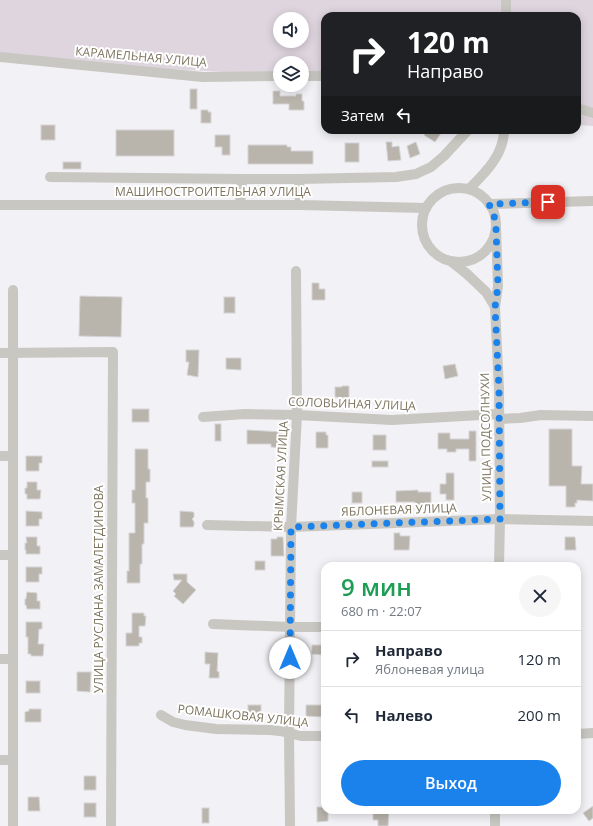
<!DOCTYPE html>
<html lang="ru">
<meta charset="utf-8">
<style>
body{margin:0;font-family:"Open Sans",sans-serif;background:#f6f6f7;color:#1f2937;height:100vh;display:flex;flex-direction:column;font-size:15px;white-space:nowrap}
*{box-sizing:border-box;margin:0}
p{font-size:13px;color:#747a83}
.icon{flex:none;width:22px;height:22px;fill:none;stroke:currentColor;stroke-width:2;stroke-linecap:round;stroke-linejoin:round}
.map{position:relative;flex:1;overflow:hidden}
.drawer{position:absolute;left:321px;top:562px;width:260px;height:252px;display:flex;flex-direction:column;background:#fff;border-radius:12px;box-shadow:0 2px 10px #0003}
.drawer>*{flex:none}
.top-card{position:absolute;left:321px;top:12px;width:260px;height:122px;border-radius:12px;box-shadow:0 2px 10px #0003;background:#202124;color:#fff;overflow:hidden}
.controls{position:absolute;left:273px;top:12px;display:grid;gap:8px}
.controls a{display:grid;place-items:center;width:36px;height:36px;border-radius:50%;background:#fff;box-shadow:0 2px 10px #0003;font-size:20px}
.pin{position:absolute;display:grid;place-items:center;width:34px;height:34px;color:#fff;margin:-17px;border-radius:8px;box-shadow:0 2px 6px #0006}
.me{position:absolute;width:44px;margin:-22px;rotate:0deg;stroke-linejoin:round;filter:drop-shadow(0 0 3px #0008)}
.turn{display:flex;align-items:center;gap:14px;height:84px;padding:0 20px;font-size:18px}
.turn .icon{width:52px;height:52px;stroke-width:2.5}
.turn b{display:block;font-size:28px;line-height:34px}
.then{display:flex;align-items:center;height:38px;padding:0 20px;background:#0003;gap:8px;font-size:15px}
.round{display:grid;place-items:center;flex:none;width:42px;height:42px;border-radius:21px;background:#f6f6f7}
.head{display:flex;align-items:center;justify-content:space-between;height:68px;padding:0 20px}
h1{font-size:24px;font-weight:600;line-height:30px;color:#1e9e55}
.cta{display:flex;gap:8px;margin-top:auto;padding:8px 20px}
.cta a{flex:1;height:46px;border-radius:24px;background:#1b82ec;color:#fff;font-size:16px;font-weight:600;line-height:46px;text-align:center}
ul{padding:0;list-style:none}
li{display:flex;align-items:center;gap:12px;height:56px;padding:0 20px;border-top:1px solid #e0e1e3}
li div{flex:1}
li b{display:block;font-size:15px}
li em{font-style:normal}
.map>svg:first-child{display:block}
.green{fill:#ded5df;fill-rule:evenodd}
.building{fill:#b9b4ac;stroke:#d5d4d6}
.lines{fill:none;stroke-linecap:round;stroke-linejoin:round}
.minor{stroke:#c9c7c2;stroke-width:10}
.route{stroke:#1b82ec;stroke-width:7;stroke-dasharray:0 12.6}
.labels{text-anchor:middle;stroke-width:4;stroke-linejoin:round;paint-order:stroke}
.street-label{font-size:12px;fill:#7e755f;stroke:#fff}
</style>
<div class="map">
<svg width="593" height="826" viewBox="0 0 593 826">
<rect width="100%" height="100%" fill="#f2f1f5"/>
<path class="green" d="M0,0H593V126L577,125V16H325V76L302,71V63H280V71L226,72L169,69L84,60L0,54ZM280,19H302V41H280Z"/>
<g class="building">
<rect x="190" y="89" width="7" height="20"/>
<path d="M273,91H280V96H296V94H302V101H304V110H289V104H273Z"/>
<path d="M201,110H208V112H211V123H201Z"/>
<rect x="41" y="125" width="14" height="15"/>
<rect x="116" y="130" width="58" height="26"/>
<path d="M428,130H436L441,133L435,142L424,135Z"/>
<path d="M215,135H230V155H222V147H215Z"/>
<path d="M386,142H392V147L399,146L401,160L388,161Z"/>
<path d="M416,142L420,154L410,158L407,146Z"/>
<rect x="345" y="143" width="14" height="19"/>
<path d="M248,145H287V147H291V151H313V164H248Z"/>
<rect x="63" y="162" width="18" height="7"/>
<path d="M312,283H319V289H325V300H312Z"/>
<path d="M80,296L122,297L121,337L79,336Z"/>
<rect x="224" y="297" width="11" height="16"/>
<path d="M186,350H199L198,377L187,375L189,362H186Z"/>
<path d="M226,358H241V370L226,369Z"/>
<path d="M455,364L458,376L445,379L443,366Z"/>
<path d="M342,386H349V398L335,397V387H342Z"/>
<rect x="132" y="409" width="17" height="13"/>
<rect x="215" y="424" width="6" height="17"/>
<path d="M549,429H572V466H582L581,484H593V501L577,500V503H575V507H566V486H549Z"/>
<path d="M247,430L283,432V448L271,447V444H247Z"/>
<path d="M469,431H476V461H469V449H456V452H447V449H438V433H450V439H469Z"/>
<path d="M316,432H326V435H328V448H316Z"/>
<rect x="373" y="435" width="13" height="15"/>
<path d="M135,449H148V469H150V482H146V498H148V523H144V544H142V564H140V583H127V571H129V533H135V503H132V490H135Z"/>
<path d="M26,456H42V463H39V471H26Z"/>
<rect x="372" y="461" width="16" height="6"/>
<path d="M446,473H454V500H446V494H440V484H446Z"/>
<path d="M27,482H37V490H41L40,499H27V494H25V488H27Z"/>
<path d="M418,490V492H431V509H415V502H396V491Z"/>
<rect x="352" y="492" width="10" height="11"/>
<path d="M26,511L42,512V519H39V526H26Z"/>
<path d="M180,511L193,512L194,513V517L192,519L194,522V525L193,527H180Z"/>
<path d="M394,533H400V536H410L409,550H394Z"/>
<path d="M26,537H37V546H40V554H26V550H25V543H27Z"/>
<path d="M277,537H283L284,556H271V539H277Z"/>
<path d="M565,537H575L576,550H565Z"/>
<rect x="255" y="561" width="10" height="9"/>
<path d="M26,567H42V574H39V582H26Z"/>
<path d="M173,574H187V582L196,590L183,604L174,596L176,594L173,591L182,580H174Z"/>
<path d="M27,592L37,593V601H40V609H27L26,605H25V599H26Z"/>
<path d="M132,613H144V616H146L145,626H139V637H142V643H139V646H126V633H132Z"/>
<path d="M26,622H42V629H39L38,644H44L43,656H31V654H28V637H26Z"/>
<path d="M312,645H324V655L312,654Z"/>
<path d="M205,652L218,653L217,671L219,672V678H209L210,664H205Z"/>
<path d="M77,672H91L90,692L77,691Z"/>
<rect x="26" y="681" width="14" height="12"/>
<rect x="248" y="705" width="13" height="11"/>
<path d="M306,705H324L323,717L306,716Z"/>
<path d="M29,709H41V722H25V712L29,711Z"/>
<rect x="84" y="776" width="12" height="14"/>
<path d="M28,797H39L40,811H28Z"/>
<rect x="84" y="803" width="12" height="14"/>
<path d="M593,806V818L589,821L583,813Z"/>
<path d="M317,807H325V810H328V821L317,822Z"/>
<rect x="202" y="808" width="7" height="15"/>
<path d="M373,810H389L388,826H378V820H373Z"/>
</g>
<g class="lines">
<g class="minor">
<path d="M506,16V0"/>
<path d="M0,57L203,77L280,76"/>
<path d="M302,76H325"/>
<path d="M577,108L593,113"/>
<path d="M50,177L242,179"/>
<path d="M299,179L396,177L416,174L431,167L444,156L468,130"/>
<circle cx="459" cy="225" r="37"/>
<path d="M469,189C485,173 504,155 504,130"/>
<path d="M489,204L593,201"/>
<path d="M0,205H300L426,208"/>
<path d="M240,205L242,179H299L300,205"/>
<path d="M496,228L498,286L495,307L499,389L500,519L499,566"/>
<path d="M452,262L467,274L486,292L495,307"/>
<path d="M0,353L113,352L111,826"/>
<path d="M203,417L245,414L297,415L392,420L499,414"/>
<path d="M499,419L520,418L541,415L593,416"/>
<path d="M0,456H13"/>
<path d="M207,525L291,527L500,519L593,521"/>
<path d="M0,555H13"/>
<path d="M213,624L290,627H325"/>
<path d="M0,659H13"/>
<path d="M161,715L173,722L185,725L216,729L270,730L280,731L301,736H325"/>
<path d="M577,734L593,733"/>
<path d="M0,760H13"/>
<path d="M495,810V826"/>
<path d="M13,826V290"/>
<path d="M290,826L289,733L291,527L297,415L296,271"/>
</g>
</g>
<g class="lines">
<path class="route" d="M290,658L291,527L500,519L499,389L495,307L498,286L496,228L494,215L489,204L548,202"/>
</g>
<g class="labels">
<g class="street-label">
<text transform="translate(141 57) rotate(5)" y="4">КАРАМЕЛЬНАЯ УЛИЦА</text>
<text x="213" y="196">МАШИНОСТРОИТЕЛЬНАЯ УЛИЦА</text>
<text transform="translate(352 404) rotate(2)" y="4">СОЛОВЬИНАЯ УЛИЦА</text>
<text transform="translate(486 437) rotate(-91)" y="4">УЛИЦА ПОДСОЛНУХИ</text>
<text transform="translate(281 476) rotate(-87)" y="4">КРЫМСКАЯ УЛИЦА</text>
<text transform="translate(399 510) rotate(-2)" y="4">ЯБЛОНЕВАЯ УЛИЦА</text>
<text transform="translate(99 589) rotate(-90)" y="4">УЛИЦА РУСЛАНА ЗАМАЛЕТДИНОВА</text>
<text transform="translate(243 716) rotate(6)" y="4">РОМАШКОВАЯ УЛИЦА</text>
</g>
</g>
</svg>
<div class="controls">
<a><svg class="icon" aria-label="sound" viewBox="0 0 24 24"><path d="M4 9h4l5-4v14l-5-4H4zM17 9q2 3 0 6"/></svg></a>
<a><svg class="icon" aria-label="layers" viewBox="0 0 24 24"><path d="M12 4l9 5-9 5-9-5zM3 14l9 5 9-5"/></svg></a>
</div>
<div class="pin" style="left:548px;top:202px;background:#d93025"><svg class="icon" aria-label="arrive" viewBox="0 0 24 24"><path d="M6 21V4h12l-3 4 3 4H6"/></svg></div>
<svg class="me" style="left:290px;top:658px" viewBox="-20 -20 40 40"><circle r="19" fill="#fff"/><path d="M0-13L10 11 0 6-10 11z" fill="#1b82ec"/></svg>
<div class="top-card">
<div class="turn"><svg class="icon" aria-label="right" viewBox="0 0 24 24"><path d="M7 20v-9h11M14 6l5 5-5 5"/></svg><div><b>120 m</b>Направо</div></div>
<div class="then">Затем<svg class="icon" aria-label="left" viewBox="0 0 24 24"><path d="M17 20v-9H6M10 6l-5 5 5 5"/></svg></div>
</div>
<section class="drawer">
<div class="head"><div><h1>9 мин</h1><p>680 m · 22:07</p></div><a class="round"><svg class="icon" aria-label="close" viewBox="0 0 24 24"><path d="M6 6l12 12M18 6L6 18"/></svg></a></div>
<ul>
<li><svg class="icon" aria-label="right" viewBox="0 0 24 24"><path d="M7 20v-9h11M14 6l5 5-5 5"/></svg><div><b>Направо</b><p>Яблоневая улица</p></div><em>120 m</em></li>
<li><svg class="icon" aria-label="left" viewBox="0 0 24 24"><path d="M17 20v-9H6M10 6l-5 5 5 5"/></svg><div><b>Налево</b></div><em>200 m</em></li>
</ul>
<div class="cta"><a>Выход</a></div>
</section>
</div>
